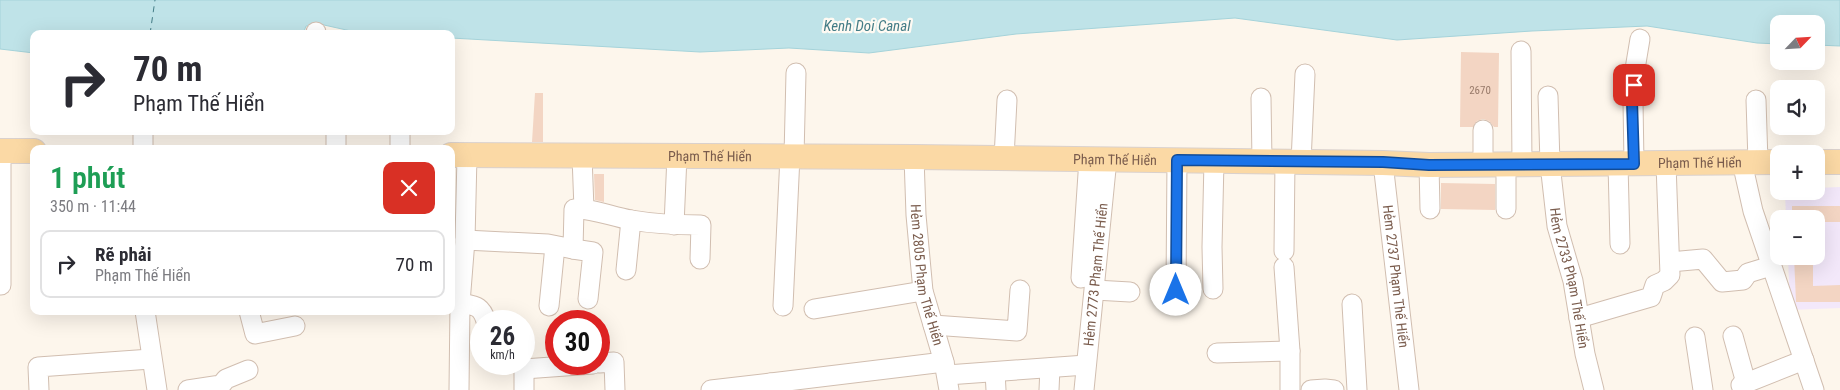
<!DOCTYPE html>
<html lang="vi">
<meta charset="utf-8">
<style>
body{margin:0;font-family:"Roboto Condensed",sans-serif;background:#f7f7f7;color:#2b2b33;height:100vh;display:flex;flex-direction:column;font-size:19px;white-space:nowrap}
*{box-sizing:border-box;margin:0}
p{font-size:16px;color:#7c7c81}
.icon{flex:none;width:28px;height:28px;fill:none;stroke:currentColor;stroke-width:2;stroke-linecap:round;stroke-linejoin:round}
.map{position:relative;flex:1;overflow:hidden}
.side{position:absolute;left:30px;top:145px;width:425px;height:170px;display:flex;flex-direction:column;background:#fff;border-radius:10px;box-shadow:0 5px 20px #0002}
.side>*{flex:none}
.top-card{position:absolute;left:30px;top:30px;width:425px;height:105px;border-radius:10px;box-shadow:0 5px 20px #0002;background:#fff;color:#2b2b33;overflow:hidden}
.needle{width:32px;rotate:65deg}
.controls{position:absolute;left:1770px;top:15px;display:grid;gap:10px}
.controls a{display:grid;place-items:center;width:55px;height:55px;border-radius:10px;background:#fff;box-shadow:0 5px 20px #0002;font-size:25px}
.speed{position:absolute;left:470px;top:310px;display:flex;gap:10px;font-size:25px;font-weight:700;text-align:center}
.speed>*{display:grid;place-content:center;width:65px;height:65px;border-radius:50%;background:#fff;box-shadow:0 5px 20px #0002;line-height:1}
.speed small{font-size:12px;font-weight:400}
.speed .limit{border:8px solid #d22;background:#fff;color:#111}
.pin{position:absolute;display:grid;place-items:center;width:42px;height:42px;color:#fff;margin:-21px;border-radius:10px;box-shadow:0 2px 8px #0006}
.me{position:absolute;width:55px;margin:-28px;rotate:0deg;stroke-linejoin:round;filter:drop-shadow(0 0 4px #0008)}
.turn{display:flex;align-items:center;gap:18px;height:105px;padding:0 20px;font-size:22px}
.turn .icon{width:65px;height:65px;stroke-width:2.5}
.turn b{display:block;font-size:35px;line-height:42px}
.round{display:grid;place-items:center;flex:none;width:52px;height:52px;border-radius:10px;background:#f7f7f7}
.summary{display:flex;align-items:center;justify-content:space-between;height:85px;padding:0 20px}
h1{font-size:30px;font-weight:600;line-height:38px;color:#1e9e55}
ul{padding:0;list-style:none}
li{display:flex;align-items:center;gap:15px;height:68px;margin:0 10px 8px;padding:0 10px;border:2px solid #e1e1e2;border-radius:10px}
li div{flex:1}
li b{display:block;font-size:19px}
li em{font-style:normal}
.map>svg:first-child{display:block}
.education{fill:#f3e8fa}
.water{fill:#bfe3e8;stroke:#a5d3da}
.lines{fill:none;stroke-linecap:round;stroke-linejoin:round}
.ferry{stroke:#437c86;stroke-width:1;stroke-dasharray:6 5;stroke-linecap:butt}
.building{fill:#f3d5c3}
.minor-casing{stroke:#d1beb0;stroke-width:21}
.major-casing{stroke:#dad1cd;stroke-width:26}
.minor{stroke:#fff;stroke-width:19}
.major{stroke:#fbd9a5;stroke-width:24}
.route-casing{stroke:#114b97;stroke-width:12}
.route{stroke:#1a73e8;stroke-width:9}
.labels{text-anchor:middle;stroke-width:4.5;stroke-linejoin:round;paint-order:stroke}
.number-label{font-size:11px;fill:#987a6a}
.street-label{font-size:14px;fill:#7a5c4d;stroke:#fffaf3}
.water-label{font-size:15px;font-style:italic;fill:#437c86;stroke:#fffaf3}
</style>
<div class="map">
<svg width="1840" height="390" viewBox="0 0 1840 390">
<rect width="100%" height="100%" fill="#fdf6ec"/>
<path class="education" d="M1840,187V308L1790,310L1788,256H1816V219H1786L1785,191H1816V188Z"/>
<path class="water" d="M0,0H1840V46L1816,45V24H1779V44L1757,43L1647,26L1532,31L1397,40L1235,18L1016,34L869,53L789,48L700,52L451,38V34H370L360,33L324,25L306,26L303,34H34V53L0,49Z"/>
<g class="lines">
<path class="ferry" d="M150,34L155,0"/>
</g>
<g class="building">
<path d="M1461,52L1499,53L1498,127H1494L1489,121L1483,119L1477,121L1473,127H1460Z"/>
<path d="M535,93H543V142H532Z"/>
<path d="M594,174H604V202L595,200Z"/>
<path d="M1441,183L1495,184V210L1441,209Z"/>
<path d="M1792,206H1840V222H1816V219H1792Z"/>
<path d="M1794,256H1813V286L1840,285V302H1796Z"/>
</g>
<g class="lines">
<defs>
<g id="minor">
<path d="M316,32V34"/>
<path d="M1521,51L1522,164"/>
<path id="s1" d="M1548,96L1550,164L1557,226L1573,281L1585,354L1594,390"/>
<path d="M1261,98L1262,161"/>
<path d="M1756,100L1758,162"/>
<path d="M1483,130V163"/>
<path d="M336,131V149"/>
<path d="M400,131V149"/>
<path d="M143,149V131"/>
<path d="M1,151V285"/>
<path d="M582,156L584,209"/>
<path d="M794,156L796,73"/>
<path id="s2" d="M914,157L916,215L923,291L944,362L949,390"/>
<path d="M1004,158L1007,100"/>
<path d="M1301,162L1305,74"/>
<path d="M1742,162L1753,211L1814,390"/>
<path id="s3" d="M1383,163L1409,390"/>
<path d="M1506,164V209"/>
<path d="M1618,164L1620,244"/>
<path d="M1634,164L1633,101L1635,69L1640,39"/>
<path d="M1429,165L1430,209"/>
<path d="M674,225L677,156"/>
<path d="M465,240L548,244L573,249L574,209C593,208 612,217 631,220C654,224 678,225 701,225L700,259"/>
<path d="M573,249L593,252L588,299"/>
<path d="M1284,251L1285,161"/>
<path d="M1670,262L1703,259L1722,282L1743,280L1748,273L1771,266"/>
<path d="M1284,267L1290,351V390"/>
<path d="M626,270L631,220"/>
<path d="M1081,278L1089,159"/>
<path d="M1213,289L1212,247L1214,161"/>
<path d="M1095,290L1130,292"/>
<path d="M1176,290L1177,160"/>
<path d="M451,302L460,303L465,240L467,156"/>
<path d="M1352,304L1357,390"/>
<path d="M549,306L555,246"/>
<path d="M783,306L790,156"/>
<path d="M814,309L923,291"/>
<path d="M145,311L157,390"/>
<path d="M249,311L255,334L295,326"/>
<path d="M1579,318L1651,297L1655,285L1664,281L1670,275L1666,164"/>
<path d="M933,325L1017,331L1020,290"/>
<path d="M1733,336L1746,383"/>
<path d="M1695,337L1703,390"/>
<path d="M1217,353L1290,351"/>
<path d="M599,363L614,362L615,390"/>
<path d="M522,364L524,369V390"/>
<path d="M524,369L593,364"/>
<path d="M995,372L996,390"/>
<path d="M947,375L1086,365"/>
<path d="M39,390L38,367L151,359"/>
<path d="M188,390L221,385L226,379L248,370"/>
<path d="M459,390L460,303C475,306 481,305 486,321"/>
<path d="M711,390L771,383"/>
<path d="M773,390L771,383L944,362"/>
<path d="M1049,390L1050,368"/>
<path id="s4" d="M1084,390L1107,159"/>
<path d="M1311,390L1325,389L1334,390"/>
<path d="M1743,390L1741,385L1804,360"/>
</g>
<g id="major">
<path d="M0,151H34"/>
<path id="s5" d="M451,155L914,157L1383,163L1429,165L1779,162"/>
<path d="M1816,162H1840"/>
</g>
</defs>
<use href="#minor" class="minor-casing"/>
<use href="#major" class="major-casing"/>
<use href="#minor" class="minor"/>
<use href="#major" class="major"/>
</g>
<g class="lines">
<defs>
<path id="route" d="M1176,290L1177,160L1383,162L1429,165L1634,164L1632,101L1634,85"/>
</defs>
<use href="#route" class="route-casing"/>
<use href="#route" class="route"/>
</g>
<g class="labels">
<g class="number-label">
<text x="1480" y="94">2670</text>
</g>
<g class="street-label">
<text dy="5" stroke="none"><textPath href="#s5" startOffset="259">Phạm Thế Hiển</textPath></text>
<text dy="5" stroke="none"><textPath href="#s5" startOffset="664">Phạm Thế Hiển</textPath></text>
<text dy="5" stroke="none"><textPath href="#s5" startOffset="1249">Phạm Thế Hiển</textPath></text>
<text dy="5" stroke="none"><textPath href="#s2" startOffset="119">Hẻm 2805 Phạm Thế Hiển</textPath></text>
<text dy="5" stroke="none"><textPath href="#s4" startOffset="116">Hẻm 2773 Phạm Thế Hiển</textPath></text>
<text dy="5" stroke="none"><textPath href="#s3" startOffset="114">Hẻm 2737 Phạm Thế Hiển</textPath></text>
<text dy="5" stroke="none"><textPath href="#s1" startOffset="184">Hẻm 2733 Phạm Thế Hiển</textPath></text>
</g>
<g class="water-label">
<text x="867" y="31">Kenh Doi Canal</text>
</g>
</g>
</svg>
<div class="controls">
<a><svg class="needle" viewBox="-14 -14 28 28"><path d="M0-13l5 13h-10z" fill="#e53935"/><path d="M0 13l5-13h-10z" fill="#7c7c81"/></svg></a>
<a><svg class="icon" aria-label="sound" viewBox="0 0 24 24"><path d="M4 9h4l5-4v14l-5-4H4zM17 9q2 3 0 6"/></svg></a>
<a>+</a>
<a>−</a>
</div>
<div class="speed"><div>26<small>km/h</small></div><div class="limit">30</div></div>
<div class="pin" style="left:1634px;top:85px;background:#d93025"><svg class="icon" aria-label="arrive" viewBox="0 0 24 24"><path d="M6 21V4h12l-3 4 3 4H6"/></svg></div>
<svg class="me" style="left:1176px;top:290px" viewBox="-20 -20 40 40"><circle r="19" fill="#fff"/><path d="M0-13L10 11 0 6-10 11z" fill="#1a73e8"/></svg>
<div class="top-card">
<div class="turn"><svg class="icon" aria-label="right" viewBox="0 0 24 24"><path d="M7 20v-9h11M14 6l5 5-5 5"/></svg><div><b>70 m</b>Phạm Thế Hiển</div></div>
</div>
<section class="side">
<div class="summary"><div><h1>1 phút</h1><p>350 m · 11:44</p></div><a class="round" style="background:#d93025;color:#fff"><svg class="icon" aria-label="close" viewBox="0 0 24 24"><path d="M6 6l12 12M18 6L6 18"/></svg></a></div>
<ul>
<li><svg class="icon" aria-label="right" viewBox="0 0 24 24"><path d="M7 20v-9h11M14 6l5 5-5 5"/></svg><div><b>Rẽ phải</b><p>Phạm Thế Hiển</p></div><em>70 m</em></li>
</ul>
</section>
</div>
